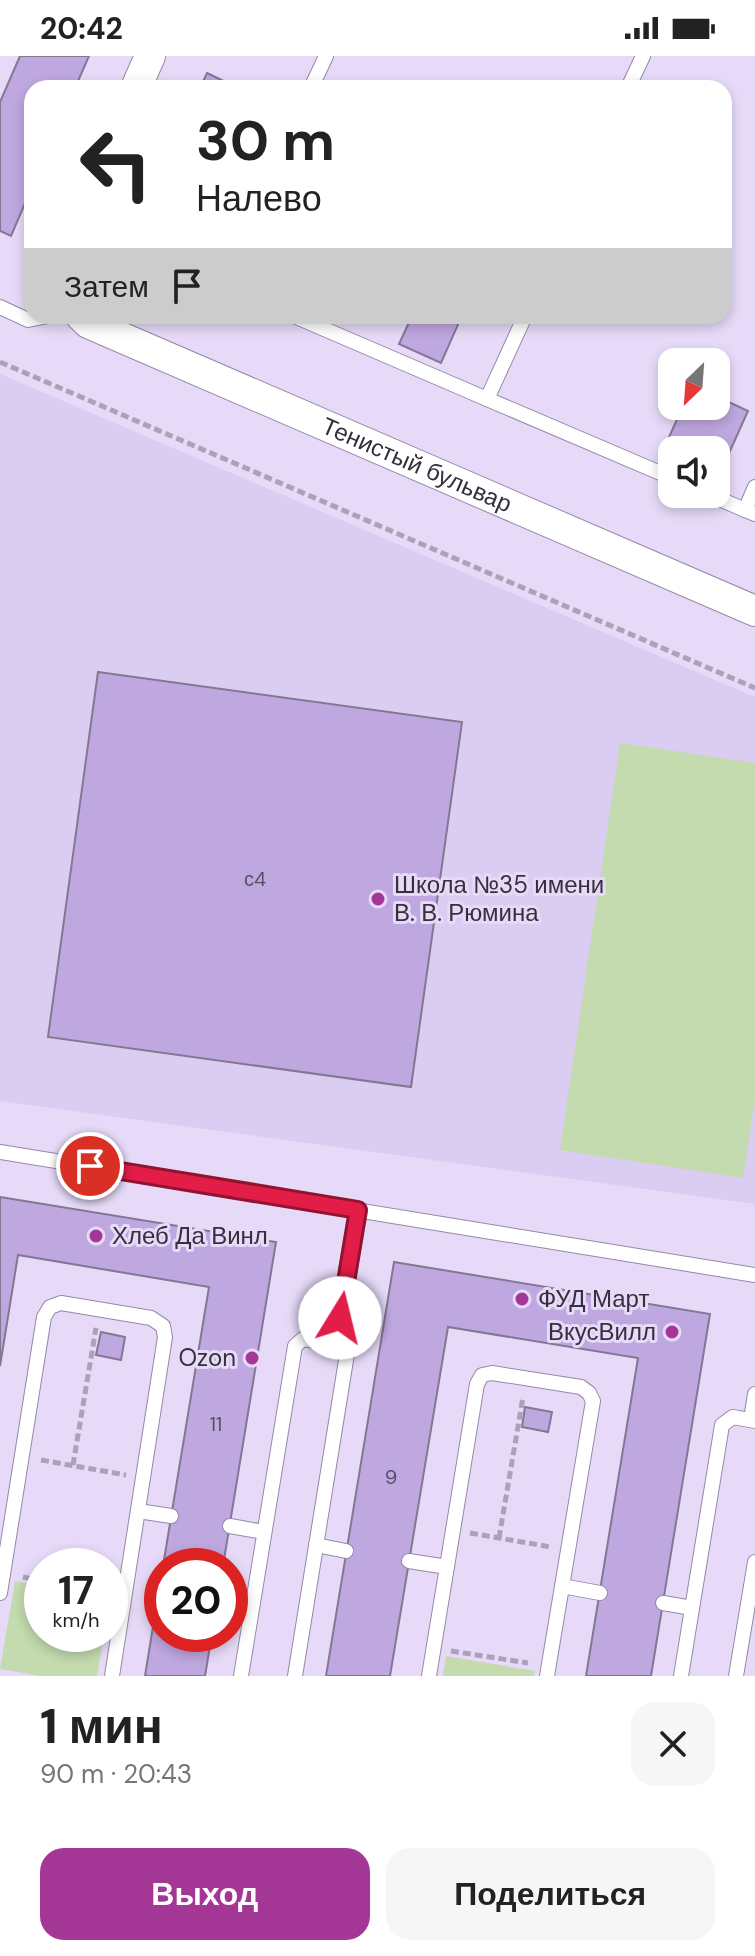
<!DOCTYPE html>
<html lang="ru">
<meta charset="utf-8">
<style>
body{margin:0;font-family:"DM Sans",sans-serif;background:#f6f6f6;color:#222;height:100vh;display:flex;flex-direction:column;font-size:30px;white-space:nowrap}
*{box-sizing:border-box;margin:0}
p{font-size:26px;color:#767676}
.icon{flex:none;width:44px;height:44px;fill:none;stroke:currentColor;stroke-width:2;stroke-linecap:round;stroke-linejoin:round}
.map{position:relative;height:1620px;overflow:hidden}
.drawer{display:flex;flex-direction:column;background:#fff;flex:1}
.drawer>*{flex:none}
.banner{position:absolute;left:24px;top:24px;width:708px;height:244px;border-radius:24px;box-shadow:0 4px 12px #0003;background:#fff;color:#222;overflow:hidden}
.needle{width:52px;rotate:205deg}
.tools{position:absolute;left:658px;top:292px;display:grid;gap:16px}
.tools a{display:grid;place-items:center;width:72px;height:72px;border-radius:16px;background:#fff;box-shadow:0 4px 12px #0003;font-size:40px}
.speed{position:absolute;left:24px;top:1492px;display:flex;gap:16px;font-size:40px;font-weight:700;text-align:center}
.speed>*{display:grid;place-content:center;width:104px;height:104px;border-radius:50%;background:#fff;box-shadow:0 4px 12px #0003;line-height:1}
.speed small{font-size:20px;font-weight:400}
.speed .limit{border:12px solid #d22;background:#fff;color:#111}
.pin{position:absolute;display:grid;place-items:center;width:68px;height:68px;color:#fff;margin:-34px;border:4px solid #fff;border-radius:50%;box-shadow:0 2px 8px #0007}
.me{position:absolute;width:88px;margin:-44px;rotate:9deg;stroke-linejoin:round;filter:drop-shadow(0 0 6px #0008)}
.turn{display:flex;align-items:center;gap:28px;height:168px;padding:0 40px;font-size:36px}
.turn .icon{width:104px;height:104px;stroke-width:2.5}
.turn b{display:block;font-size:56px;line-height:68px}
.then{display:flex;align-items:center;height:76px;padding:0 40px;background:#0003;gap:16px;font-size:30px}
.round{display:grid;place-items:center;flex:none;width:84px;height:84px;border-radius:24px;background:#f6f6f6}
.head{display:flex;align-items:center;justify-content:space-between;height:136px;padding:0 40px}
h1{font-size:48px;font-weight:800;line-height:60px}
.cta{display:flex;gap:16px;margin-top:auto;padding:16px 40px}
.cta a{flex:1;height:92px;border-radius:24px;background:#a43796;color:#fff;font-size:32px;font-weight:800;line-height:92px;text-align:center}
.cta a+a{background:#f6f6f6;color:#222}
.status{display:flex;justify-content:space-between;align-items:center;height:56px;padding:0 40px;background:#fff;direction:ltr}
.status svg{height:22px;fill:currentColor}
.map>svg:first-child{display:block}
.built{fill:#dbccf1}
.green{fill:#c3dbaf}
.building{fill:#bfa7e0;stroke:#837893;stroke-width:2}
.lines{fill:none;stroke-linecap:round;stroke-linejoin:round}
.lane-casing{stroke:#9489a5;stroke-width:16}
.street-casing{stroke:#9489a5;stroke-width:32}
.path{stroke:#aba1b9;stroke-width:5;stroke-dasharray:8 4;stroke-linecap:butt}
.lane{stroke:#fff;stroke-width:14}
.street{stroke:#fff;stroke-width:30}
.route-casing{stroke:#92132f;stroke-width:20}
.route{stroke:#e11d48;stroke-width:14}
.poi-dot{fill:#a43796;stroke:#e6daf8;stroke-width:3}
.labels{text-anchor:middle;stroke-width:6;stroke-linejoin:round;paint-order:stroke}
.number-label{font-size:20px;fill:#584e65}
.street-label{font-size:24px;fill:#35303c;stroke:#e6daf8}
.poi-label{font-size:24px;fill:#35303c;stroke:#e6daf8;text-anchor:start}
</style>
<div class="status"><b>20:42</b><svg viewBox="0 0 49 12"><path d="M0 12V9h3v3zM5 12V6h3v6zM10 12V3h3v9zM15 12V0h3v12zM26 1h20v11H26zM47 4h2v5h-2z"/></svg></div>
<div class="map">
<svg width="755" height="1620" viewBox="0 0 755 1620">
<rect width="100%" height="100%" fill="#e6daf8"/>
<path class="built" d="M0,318L755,641V1148L0,1045Z"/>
<g class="green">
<path d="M620,687L755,707V1041L743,1122L560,1094Z"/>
<path d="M15,1525L42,1530V1578H104L97,1620H41L0,1613Z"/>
<path d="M446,1600L535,1615L534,1620H443Z"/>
</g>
<g class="building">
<path d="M20,0H89L75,32H32V131L11,180L0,175V46Z"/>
<path d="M207,17L238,32H200Z"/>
<path d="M412,260H451L460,264L441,307L399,288Z"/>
<path d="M716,340L748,355L721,415L716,412V394H675L665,390L683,350H716Z"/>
<path d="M98,616L462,666L411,1031L48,981Z"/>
<path d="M0,1141L276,1186L223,1510H163L209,1231L18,1199L0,1310Z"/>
<path d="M394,1206L710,1258L651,1620H586L638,1302L448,1271L390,1620H326Z"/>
<path d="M101,1276L125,1281L121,1304L96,1299Z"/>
<path d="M525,1351L552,1356L548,1376L522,1371Z"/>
<path d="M162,1515V1578H212L205,1620H145Z"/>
</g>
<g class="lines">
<defs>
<g id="lane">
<path d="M311,32L326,0"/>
<path d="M628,32L643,0"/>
<path d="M0,251L28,264L48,260"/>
<path d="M294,260L487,343L525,260"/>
<path d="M487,343L672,422"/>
<path d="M755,431L745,454L755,458"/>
<path d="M708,438L745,454"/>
<path d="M0,1096L755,1219"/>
<path d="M336,1288L358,1154"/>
<path d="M751,1364L755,1338"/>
<path d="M138,1455L171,1460"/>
<path d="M230,1470L264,1476"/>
<path d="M316,1489L346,1495"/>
<path d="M409,1505L447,1511"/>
<path d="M562,1530L600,1537"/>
<path d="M0,1537L44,1261L50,1251L61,1247L151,1262L163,1270L165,1281L112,1620"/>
<path d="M663,1547L692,1552"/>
<path d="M241,1620L295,1290L303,1283L341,1289L347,1298L295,1620"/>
<path d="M429,1620L477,1328L482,1319L492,1317L581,1331L589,1337L593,1345L547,1620"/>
<path d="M681,1620L722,1369L733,1361L755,1365"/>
<path d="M736,1620L755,1506"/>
</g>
<g id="street">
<path d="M136,32L150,0"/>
<path id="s1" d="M81,260L88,267L755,555"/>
</g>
</defs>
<use href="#lane" class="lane-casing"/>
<use href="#street" class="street-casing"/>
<g class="path">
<path d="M0,306L755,632"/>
<path d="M41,1404L126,1419"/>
<path d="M73,1409L96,1272"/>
<path d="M470,1477L551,1491"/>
<path d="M499,1482L523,1341"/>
<path d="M23,1521L42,1525"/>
<path d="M451,1595L528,1607"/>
</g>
<use href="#lane" class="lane"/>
<use href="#street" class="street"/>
</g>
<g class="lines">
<defs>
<path id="route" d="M90,1110L358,1154L340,1262"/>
</defs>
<use href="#route" class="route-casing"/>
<use href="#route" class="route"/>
</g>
<g class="poi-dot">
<circle cx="378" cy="843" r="8"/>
<circle cx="96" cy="1180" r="8"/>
<circle cx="522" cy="1243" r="8"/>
<circle cx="672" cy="1276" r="8"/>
<circle cx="252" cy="1302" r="8"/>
</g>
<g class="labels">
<g class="number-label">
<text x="255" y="830">с4</text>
<text x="216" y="1375">11</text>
<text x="391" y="1428">9</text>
</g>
<g class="street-label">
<text dy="8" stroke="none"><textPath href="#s1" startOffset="368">Тенистый бульвар</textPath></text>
</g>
<g class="poi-label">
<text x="394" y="837">Школа №35 имени<tspan x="394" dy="28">В. В. Рюмина</tspan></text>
<text x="112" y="1188">Хлеб Да Винл</text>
<text x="538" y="1251">ФУД Март</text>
<text x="656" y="1284" text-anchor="end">ВкусВилл</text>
<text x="236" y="1310" text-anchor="end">Ozon</text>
</g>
</g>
</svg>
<div class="tools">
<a><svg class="needle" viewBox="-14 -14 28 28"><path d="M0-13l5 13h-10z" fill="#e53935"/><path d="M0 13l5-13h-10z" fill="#767676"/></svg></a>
<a><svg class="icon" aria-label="sound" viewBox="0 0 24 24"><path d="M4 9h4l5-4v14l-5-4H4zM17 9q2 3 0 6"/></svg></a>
</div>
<div class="speed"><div>17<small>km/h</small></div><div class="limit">20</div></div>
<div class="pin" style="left:90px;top:1110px;background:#d93025"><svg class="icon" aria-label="arrive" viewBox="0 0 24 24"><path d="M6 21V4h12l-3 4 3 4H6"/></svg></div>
<svg class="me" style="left:340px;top:1262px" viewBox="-20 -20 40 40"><circle r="19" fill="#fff"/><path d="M0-13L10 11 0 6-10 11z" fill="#e11d48"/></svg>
<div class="banner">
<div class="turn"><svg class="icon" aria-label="left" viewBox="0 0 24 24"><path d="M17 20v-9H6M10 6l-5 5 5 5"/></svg><div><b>30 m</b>Налево</div></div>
<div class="then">Затем<svg class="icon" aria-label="arrive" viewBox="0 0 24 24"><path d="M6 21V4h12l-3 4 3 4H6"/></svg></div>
</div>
</div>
<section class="drawer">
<div class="head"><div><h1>1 мин</h1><p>90 m · 20:43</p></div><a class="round"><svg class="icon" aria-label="close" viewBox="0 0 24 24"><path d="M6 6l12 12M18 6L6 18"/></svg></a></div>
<div class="cta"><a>Выход</a><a>Поделиться</a></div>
</section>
